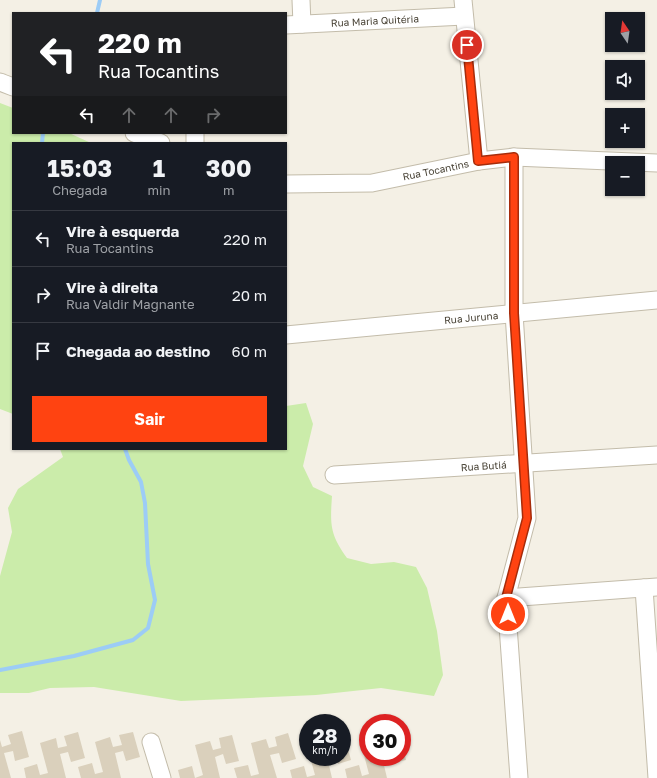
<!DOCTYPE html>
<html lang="pt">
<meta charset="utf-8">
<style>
body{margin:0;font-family:"Golos Text",sans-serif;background:#242831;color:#f1f3f6;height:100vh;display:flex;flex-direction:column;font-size:15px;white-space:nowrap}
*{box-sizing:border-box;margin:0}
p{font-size:13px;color:#9ea1a6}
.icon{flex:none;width:22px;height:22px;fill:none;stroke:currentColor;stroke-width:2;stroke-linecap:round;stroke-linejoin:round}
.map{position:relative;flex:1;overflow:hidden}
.details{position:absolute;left:12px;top:142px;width:275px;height:308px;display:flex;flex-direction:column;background:#171b24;border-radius:0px;box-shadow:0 1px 3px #0004}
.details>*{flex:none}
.banner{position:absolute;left:12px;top:12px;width:275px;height:122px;border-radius:0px;box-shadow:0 1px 3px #0004;background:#202124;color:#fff;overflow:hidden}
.needle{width:26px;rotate:347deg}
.fabs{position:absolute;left:605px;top:12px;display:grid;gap:8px}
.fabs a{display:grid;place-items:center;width:40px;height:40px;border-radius:0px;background:#171b24;box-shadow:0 1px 3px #0004;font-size:20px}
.speed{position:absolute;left:299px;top:714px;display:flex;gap:8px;font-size:20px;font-weight:700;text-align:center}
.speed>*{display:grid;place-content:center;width:52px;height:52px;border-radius:50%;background:#171b24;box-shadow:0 1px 3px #0004;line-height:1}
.speed small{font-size:10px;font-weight:400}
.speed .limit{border:6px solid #d22;background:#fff;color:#111}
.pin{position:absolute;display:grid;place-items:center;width:34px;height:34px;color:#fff;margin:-17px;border:2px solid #fff;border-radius:50%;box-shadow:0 1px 4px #0007}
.me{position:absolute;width:44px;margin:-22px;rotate:0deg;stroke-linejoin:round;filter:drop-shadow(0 0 3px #0008)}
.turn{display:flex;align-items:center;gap:14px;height:84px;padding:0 20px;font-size:18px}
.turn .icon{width:52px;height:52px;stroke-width:2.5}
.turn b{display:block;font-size:28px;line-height:34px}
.lanes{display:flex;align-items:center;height:38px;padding:0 20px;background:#0003;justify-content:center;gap:20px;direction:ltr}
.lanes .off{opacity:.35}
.eta{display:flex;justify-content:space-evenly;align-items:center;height:68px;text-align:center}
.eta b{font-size:24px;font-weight:700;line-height:28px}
.button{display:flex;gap:8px;margin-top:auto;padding:8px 20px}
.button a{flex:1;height:46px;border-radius:0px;background:#ff4311;color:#fff;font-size:16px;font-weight:700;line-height:46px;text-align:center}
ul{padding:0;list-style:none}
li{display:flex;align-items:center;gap:12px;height:56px;padding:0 20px;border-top:1px solid #363941}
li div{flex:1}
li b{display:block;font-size:15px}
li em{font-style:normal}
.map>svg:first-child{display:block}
.green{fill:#cbecaa}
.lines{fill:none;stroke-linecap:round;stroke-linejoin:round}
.stream{stroke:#9cccf6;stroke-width:4}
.building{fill:#dad0bc}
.minor-casing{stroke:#c3bcaa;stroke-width:19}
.minor{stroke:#fff;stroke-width:17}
.route-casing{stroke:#a62c0b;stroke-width:10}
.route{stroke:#ff4311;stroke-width:7}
.labels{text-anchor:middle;stroke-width:4;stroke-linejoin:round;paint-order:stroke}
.street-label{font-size:10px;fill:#474134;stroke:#fff}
</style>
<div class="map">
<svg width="657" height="778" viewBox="0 0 657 778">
<rect width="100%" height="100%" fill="#f4f0e5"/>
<g class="green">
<path d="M0,103L13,108V133H69L91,143H13V414L0,409Z"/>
<path d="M306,403L313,424L303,466L313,487L332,496C330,525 330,534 347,558L371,564L394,562L416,567L427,588L437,631L443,675L434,696L381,688L316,695L181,701L94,687L50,688L29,693H0V576L12,532L8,508L18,489L63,457L60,449H286V406Z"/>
</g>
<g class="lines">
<g class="stream">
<path d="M97,13L100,0"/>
<path d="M42,143L43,133"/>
<path d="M0,670L74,656L133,640L148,628L155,600L148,564L145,503L141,482L129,460L125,449"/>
</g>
</g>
<g class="building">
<path d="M22,731L29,757L15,761L13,751L4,753L11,778H0V740L2,747L11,744L8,735Z"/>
<path d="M78,732L85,758L71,762L68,752L60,754L66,778H26L24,768L37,764L40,775L48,773L40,743L56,738L58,748L67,746L64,736Z"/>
<path d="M133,732L140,757L126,761L123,751L115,753L121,778H81L78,767L92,763L95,774L103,772L95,742L110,737L113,747L122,745L119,735Z"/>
<path d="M288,733L296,759L282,763L279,753L270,755L277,778H237L234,768L248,765L251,776L259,774L251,743L266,739L269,748L277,746L275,737Z"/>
<path d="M344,734L351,760L338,764L336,757H342V735Z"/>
<path d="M232,735L239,761L226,764L223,754L215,757L220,778H195L203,775L195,745L210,741L213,750L221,748L219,738Z"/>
<path d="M368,742V757H382L387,778H347L345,769L359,765L362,776L369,774L361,744Z"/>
<path d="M403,746L406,760L393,763L391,757H402Z"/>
<path d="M310,757H327L332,778H292L290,770L304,766L307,777L315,775Z"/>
<path d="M192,766L195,778H180L178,770Z"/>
</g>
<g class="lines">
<defs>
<g id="minor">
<path d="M301,0L302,24"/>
<path d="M463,0L479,161"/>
<path id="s1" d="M286,25L464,16"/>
<path d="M0,82L13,87"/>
<path d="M134,133L161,143"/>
<path d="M195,133V143"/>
<path d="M514,157V313L527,518L506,598L519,778"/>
<path id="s2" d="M286,184L372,183L479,161L514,157L657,163"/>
<path id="s3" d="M286,335L657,300"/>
<path id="s4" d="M334,475L657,455"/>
<path d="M644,588L657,778"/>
<path d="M506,598L657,587"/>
<path d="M151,742L162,778"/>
</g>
</defs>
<use href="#minor" class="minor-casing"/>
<use href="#minor" class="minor"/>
</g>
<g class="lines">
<defs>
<path id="route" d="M467,45L478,161L514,157V313L527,518L506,598L508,614"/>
</defs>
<use href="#route" class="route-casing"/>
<use href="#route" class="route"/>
</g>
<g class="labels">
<g class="street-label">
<text dy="4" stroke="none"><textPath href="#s1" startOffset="89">Rua Maria Quitéria</textPath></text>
<text dy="4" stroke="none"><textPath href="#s2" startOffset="151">Rua Tocantins</textPath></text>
<text dy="4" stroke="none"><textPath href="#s3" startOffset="186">Rua Juruna</textPath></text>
<text dy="4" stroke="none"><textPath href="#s4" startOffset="150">Rua Butiá</textPath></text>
</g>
</g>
</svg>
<div class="fabs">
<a><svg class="needle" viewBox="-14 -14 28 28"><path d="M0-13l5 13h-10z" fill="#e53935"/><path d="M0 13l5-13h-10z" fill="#9ea1a6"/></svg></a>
<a><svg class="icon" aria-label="sound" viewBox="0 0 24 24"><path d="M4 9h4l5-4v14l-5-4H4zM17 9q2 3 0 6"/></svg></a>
<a>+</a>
<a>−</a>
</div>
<div class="speed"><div>28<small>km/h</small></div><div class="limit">30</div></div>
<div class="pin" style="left:467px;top:45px;background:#d93025"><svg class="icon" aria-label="arrive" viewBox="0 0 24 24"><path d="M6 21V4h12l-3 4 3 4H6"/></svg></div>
<svg class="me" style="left:508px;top:614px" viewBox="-20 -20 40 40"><circle r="17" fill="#ff4311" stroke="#fff" stroke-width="3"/><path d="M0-11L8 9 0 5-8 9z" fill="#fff"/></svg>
<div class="banner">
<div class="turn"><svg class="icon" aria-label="left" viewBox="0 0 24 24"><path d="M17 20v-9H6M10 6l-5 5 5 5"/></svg><div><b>220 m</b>Rua Tocantins</div></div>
<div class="lanes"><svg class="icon" aria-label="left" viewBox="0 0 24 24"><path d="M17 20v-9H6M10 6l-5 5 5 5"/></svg><svg class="icon off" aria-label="ahead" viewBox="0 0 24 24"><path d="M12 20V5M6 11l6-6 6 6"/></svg><svg class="icon off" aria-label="ahead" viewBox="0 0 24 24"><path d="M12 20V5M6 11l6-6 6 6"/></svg><svg class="icon off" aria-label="right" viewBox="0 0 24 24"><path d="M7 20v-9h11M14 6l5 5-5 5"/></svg></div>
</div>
<section class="details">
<div class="eta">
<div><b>15:03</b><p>Chegada</p></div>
<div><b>1</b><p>min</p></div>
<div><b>300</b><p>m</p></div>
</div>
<ul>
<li><svg class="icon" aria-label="left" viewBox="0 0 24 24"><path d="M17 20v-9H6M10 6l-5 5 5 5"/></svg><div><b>Vire à esquerda</b><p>Rua Tocantins</p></div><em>220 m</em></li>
<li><svg class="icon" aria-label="right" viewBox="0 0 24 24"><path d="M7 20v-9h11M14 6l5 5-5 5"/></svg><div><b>Vire à direita</b><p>Rua Valdir Magnante</p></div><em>20 m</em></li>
<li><svg class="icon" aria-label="arrive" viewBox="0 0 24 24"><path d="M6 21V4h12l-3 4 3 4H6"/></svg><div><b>Chegada ao destino</b></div><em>60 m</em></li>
</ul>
<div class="button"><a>Sair</a></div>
</section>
</div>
